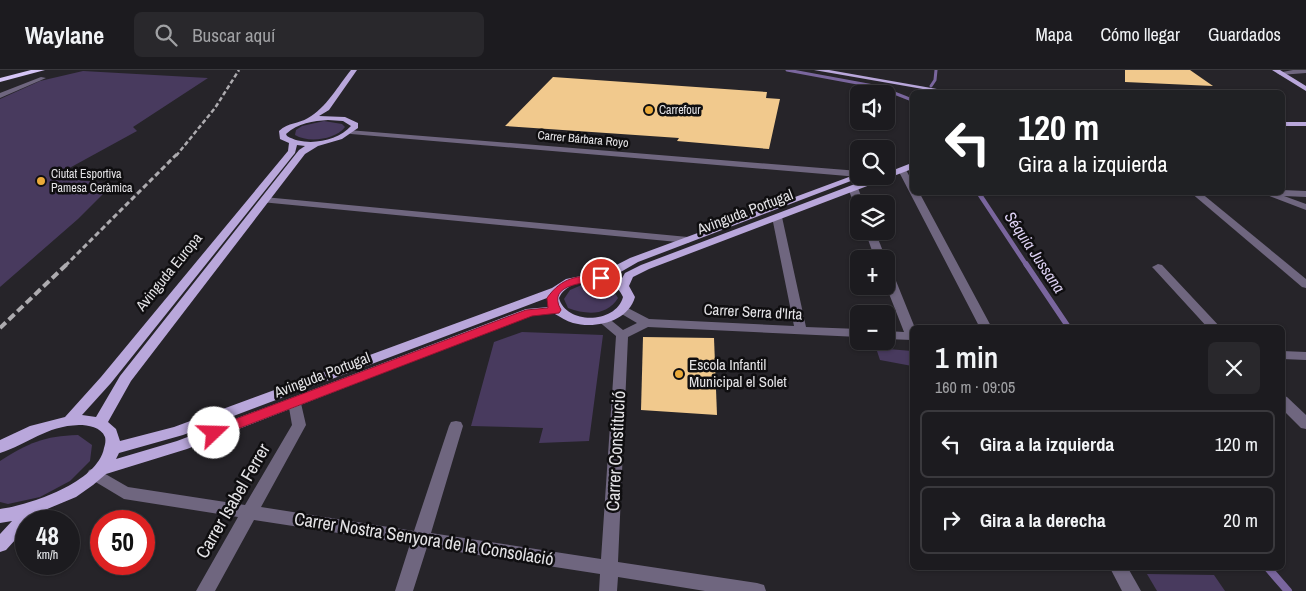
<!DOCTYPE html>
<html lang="es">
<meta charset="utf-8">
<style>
body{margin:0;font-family:"Archivo Narrow",sans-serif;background:#29282c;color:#f1f3f6;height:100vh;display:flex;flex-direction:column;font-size:19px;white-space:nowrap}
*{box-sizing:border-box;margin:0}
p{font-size:16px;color:#a0a1a4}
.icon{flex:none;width:28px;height:28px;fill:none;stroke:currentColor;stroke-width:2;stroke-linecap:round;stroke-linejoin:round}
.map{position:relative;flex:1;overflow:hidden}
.panel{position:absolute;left:910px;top:255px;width:375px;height:245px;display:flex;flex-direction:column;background:#1c1b1f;border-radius:8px;box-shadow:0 1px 4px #0004,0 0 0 1px #3a393d}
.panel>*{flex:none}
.banner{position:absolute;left:910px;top:20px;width:375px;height:105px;border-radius:8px;box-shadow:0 1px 4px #0004,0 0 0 1px #3a393d;background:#202124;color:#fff;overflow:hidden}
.tools{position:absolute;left:850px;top:15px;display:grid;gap:10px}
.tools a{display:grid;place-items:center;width:45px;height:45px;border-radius:8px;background:#1c1b1f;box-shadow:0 1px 4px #0004,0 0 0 1px #3a393d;font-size:25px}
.speed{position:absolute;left:15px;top:440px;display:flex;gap:10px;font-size:25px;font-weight:700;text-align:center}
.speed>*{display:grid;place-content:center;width:65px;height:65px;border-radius:50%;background:#1c1b1f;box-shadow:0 1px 4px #0004,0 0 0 1px #3a393d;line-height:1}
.speed small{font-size:12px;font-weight:400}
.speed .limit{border:8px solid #d22;background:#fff;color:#111}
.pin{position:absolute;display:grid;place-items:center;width:42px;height:42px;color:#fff;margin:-21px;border:2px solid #fff;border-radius:50%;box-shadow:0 1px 5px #0007}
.me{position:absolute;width:55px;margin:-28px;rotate:69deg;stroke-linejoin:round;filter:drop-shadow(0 0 4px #0008)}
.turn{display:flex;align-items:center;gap:18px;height:105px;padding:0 25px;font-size:22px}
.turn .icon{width:65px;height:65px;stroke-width:2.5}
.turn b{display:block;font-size:35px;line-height:42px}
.round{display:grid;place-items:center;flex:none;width:52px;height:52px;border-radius:8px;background:#29282c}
.head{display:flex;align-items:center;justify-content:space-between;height:85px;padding:0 25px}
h1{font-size:30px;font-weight:600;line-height:38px}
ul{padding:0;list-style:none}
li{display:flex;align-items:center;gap:15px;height:68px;margin:0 10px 8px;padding:0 15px;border:2px solid #3a393d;border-radius:8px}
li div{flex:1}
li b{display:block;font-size:19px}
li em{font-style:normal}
header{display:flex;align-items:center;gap:30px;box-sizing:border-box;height:70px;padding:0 25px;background:#1c1b1f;border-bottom:1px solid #3a393d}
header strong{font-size:24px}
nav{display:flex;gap:28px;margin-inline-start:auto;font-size:18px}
.search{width:350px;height:45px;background:#29282c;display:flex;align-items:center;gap:12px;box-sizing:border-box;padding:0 18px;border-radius:8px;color:#a0a1a4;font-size:19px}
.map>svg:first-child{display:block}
.green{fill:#483a5e}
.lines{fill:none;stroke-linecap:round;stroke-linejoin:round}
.stream-far3{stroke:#7a669e;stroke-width:3}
.stream-far2{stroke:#7a669e;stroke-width:4.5}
.stream-far1{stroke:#7a669e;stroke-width:5.5}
.stream{stroke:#7a669e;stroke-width:8}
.building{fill:#f1c98d}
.minor{fill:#6f667f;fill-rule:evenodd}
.major{fill:#b9a7db;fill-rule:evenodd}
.highway{fill:#d5c4f6;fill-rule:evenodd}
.rail-far2{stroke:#adabaf;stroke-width:2.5;stroke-dasharray:4.5 2.5;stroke-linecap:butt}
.rail-far1{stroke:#adabaf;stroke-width:3;stroke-dasharray:5.5 3;stroke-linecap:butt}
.rail{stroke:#adabaf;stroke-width:4;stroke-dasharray:8 4;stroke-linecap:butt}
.route{fill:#e11d48;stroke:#92132f}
.poi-dot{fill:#ebaa39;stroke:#0f0e10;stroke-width:2}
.labels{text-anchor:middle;stroke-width:5;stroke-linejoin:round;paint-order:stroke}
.far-poi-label{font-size:12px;fill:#e4e3e6;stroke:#0f0e10;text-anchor:start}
.far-street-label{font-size:12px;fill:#e4e3e6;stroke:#0f0e10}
.street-label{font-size:15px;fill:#e4e3e6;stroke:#0f0e10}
.poi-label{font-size:15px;fill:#e4e3e6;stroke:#0f0e10;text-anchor:start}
.water-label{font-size:16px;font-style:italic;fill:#ddd1f3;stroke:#0f0e10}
.near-street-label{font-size:18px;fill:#e4e3e6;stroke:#0f0e10}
</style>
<header>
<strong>Waylane</strong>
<div class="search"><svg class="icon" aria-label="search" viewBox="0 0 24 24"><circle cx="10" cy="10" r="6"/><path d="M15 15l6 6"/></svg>Buscar aquí</div>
<nav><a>Mapa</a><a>Cómo llegar</a><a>Guardados</a></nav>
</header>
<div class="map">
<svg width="1306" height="521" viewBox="0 0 1306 521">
<rect width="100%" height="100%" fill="#262429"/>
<g class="green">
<path d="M83,1L208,8L133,57L137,61L53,107L113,114L78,149L0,217V29L40,11Z"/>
<path d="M324,51L342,54L345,57C335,70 308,73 295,65L296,60L302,56Z"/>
<path d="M584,214C599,214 610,214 618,228C607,246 587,245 568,238L564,229L570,220Z"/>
<path d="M522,262L603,265L589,371L539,373L543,358L471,356L494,272Z"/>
<path d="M876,278L912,281V296L880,290Z"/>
<path d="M78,365L92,375L90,391L70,411L40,427L8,434L0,432V391C28,373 44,366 78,365Z"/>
<path d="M1147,504L1214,505L1225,521H1157Z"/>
</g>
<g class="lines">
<g class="stream-far3">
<path d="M787,0L879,17L912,30"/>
<path d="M931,16L935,10L936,0"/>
</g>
<path class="stream-far2" d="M978,122L1027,196"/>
<path class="stream-far1" d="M1026,194L1069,258"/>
<path class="stream" d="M1268,498L1288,521"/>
</g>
<g class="building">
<path d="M1125,0H1190L1213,16L1125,12Z"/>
<path d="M553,7L767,22L766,28L780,29L769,79L677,71L679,68L505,56Z"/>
<path d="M643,267L714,268L717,345L641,340Z"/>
</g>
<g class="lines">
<g class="minor">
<path d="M1293,0H1306V3L1280,5L1277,3Z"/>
<path d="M41,7L46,8L0,28V23Z"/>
<path d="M348,60L859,101V106H861L859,107L351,64L347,62Z"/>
<path d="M902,97L905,98L912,111V122H919L992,258H980L898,100Z"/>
<path d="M853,115L858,118L864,134H859V137L854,134L848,118Z"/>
<path d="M1282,120L1306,121V127L1284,126L1306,134V140L1259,122H1282Z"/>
<path d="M1190,122H1200L1306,209V218L1302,217Z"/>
<path d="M264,127L688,167L693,170L688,173L261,132V128Z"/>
<path d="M777,144L782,147L806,257L859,259V267L648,257L628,267L618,492L757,513L764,515L766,521H705L618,507L617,521H599L600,504L427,477L413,521H395L410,474L254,450L215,521H196L238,447L124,429L89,408L87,404L89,400L95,398L128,417L245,435L292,355L288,332L290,329H300L306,355L261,437L414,461L449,356L451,352L456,351L461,352L463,356L431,463L601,489L616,266L597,250L599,247H607L623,260L637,253L620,243L618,240L624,236L649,249L794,256L772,147Z"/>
<path d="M865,161H875L886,189H875Z"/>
<path d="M1158,194L1162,195L1221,258H1208L1154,199L1152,197Z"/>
<path d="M886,198L892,201L915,258H912V270L886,269V261L904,262L886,216Z"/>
<path d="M1282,281L1306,282V290L1282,289Z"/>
<path d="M1282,325L1287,327L1306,345V359L1301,358L1282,339Z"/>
<path d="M1110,498H1128L1141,521H1122Z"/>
</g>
<g class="major">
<path d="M351,0H357L329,40L319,46L345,47L358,53V58L342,69L318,76L305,84L131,311L108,352L116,359L120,371L174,357L552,218L566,209L591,204H599L630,188L857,104H859V106H864L638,192L612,207L621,210L625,203L641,195L876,106H886V103L909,94L912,93V99L649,199L633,207L629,216L635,227C628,252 595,259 573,253C566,251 561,247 555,244C550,242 538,245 532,245L187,379L106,404L93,415L76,427L40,442L33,451H26V458L6,480L0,482V464L12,451L0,453V439C30,435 98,412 104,378C105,375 106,371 105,367C101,357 88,355 79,355C46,356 28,374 0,383V370L30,356L65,347L101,307L288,81L289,73L280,69L279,61C289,52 298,54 308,48C326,38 338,16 351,0ZM328,50L343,51L351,56C337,72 305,77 287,66L286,64C298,53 313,51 328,50ZM297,75L305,76L299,80L120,306L96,347L82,345L111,313L295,83ZM591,210C605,211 617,213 623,227C616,254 566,255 559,228C565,215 578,213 591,210ZM547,228L549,237L526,239L177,371L116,389L119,383L183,365Z"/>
<path d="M814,0H829L954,22H940Z"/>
<path d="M1272,0H1280L1306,16V21Z"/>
<rect x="1282" y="52" width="24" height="4"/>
</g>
<path class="highway" d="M31,0H45L0,12V8Z"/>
<path class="rail-far2" d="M176,86L215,38L239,0"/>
<path class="rail-far1" d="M65,196L177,84"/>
<path class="rail" d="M0,258L67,194"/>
</g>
<path class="route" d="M601,205L606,208L605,210C590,213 545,212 561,240L559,243L532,246L219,366H209L208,363L209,359L526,240L548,238L547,228C562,207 577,206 601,205Z"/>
<g class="poi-dot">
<circle cx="649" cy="40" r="5"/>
<circle cx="41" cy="111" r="5"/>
<circle cx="679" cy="304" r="5"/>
</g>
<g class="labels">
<g class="far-poi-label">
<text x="659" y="44">Carrefour</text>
<text x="51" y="108">Ciutat Esportiva<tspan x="51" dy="14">Pamesa Ceràmica</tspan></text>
</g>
<g class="far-street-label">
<text transform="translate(583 69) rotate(5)" y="4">Carrer Bárbara Royo</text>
</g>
<g class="street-label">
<text transform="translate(745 142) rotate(-21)" y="5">Avinguda Portugal</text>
<text transform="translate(169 202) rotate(-51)" y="5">Avinguda Europa</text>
<text transform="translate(753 242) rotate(3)" y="5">Carrer Serra d'Irta</text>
<text transform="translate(322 305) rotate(-21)" y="5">Avinguda Portugal</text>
</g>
<g class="poi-label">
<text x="689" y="300">Escola Infantil<tspan x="689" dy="17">Municipal el Solet</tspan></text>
</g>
<g class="water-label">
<text transform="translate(1035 182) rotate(56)" y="6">Séquia Jussana</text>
</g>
<g class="near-street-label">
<text transform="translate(616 381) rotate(-87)" y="6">Carrer Constitució</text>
<text transform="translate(233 431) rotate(-60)" y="6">Carrer Isabel Ferrer</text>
<text transform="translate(424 469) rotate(9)" y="6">Carrer Nostra Senyora de la Consolació</text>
</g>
</g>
</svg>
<div class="tools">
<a><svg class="icon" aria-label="sound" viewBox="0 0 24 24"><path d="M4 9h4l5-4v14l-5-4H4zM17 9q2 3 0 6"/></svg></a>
<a><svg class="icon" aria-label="search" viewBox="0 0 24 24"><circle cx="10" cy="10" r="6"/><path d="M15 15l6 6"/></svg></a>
<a><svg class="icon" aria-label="layers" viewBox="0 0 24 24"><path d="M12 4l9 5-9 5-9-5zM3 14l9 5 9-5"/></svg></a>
<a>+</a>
<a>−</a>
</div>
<div class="speed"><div>48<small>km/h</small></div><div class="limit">50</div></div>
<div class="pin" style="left:601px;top:208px;background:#d93025"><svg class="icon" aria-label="arrive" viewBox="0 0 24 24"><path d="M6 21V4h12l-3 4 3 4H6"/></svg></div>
<svg class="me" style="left:214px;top:363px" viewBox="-20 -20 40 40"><circle r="19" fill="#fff"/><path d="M0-13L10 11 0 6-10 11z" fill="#e11d48"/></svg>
<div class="banner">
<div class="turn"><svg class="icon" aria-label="left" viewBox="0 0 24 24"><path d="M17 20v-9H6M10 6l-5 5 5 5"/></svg><div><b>120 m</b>Gira a la izquierda</div></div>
</div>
<section class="panel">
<div class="head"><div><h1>1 min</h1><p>160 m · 09:05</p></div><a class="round"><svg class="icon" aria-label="close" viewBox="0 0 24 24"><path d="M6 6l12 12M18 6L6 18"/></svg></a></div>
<ul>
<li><svg class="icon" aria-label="left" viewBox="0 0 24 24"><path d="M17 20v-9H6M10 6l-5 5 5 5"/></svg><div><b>Gira a la izquierda</b></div><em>120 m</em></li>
<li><svg class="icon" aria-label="right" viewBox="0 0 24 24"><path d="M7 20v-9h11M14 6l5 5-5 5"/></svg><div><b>Gira a la derecha</b></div><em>20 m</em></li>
</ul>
</section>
</div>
